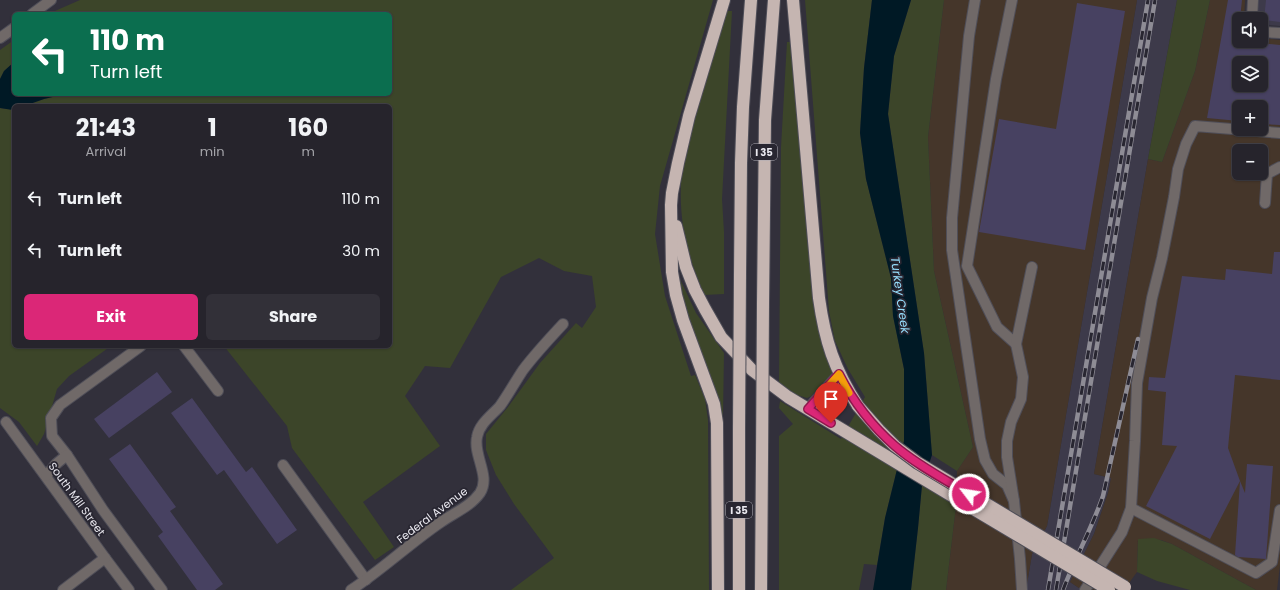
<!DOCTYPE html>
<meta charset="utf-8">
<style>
body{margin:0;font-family:Poppins,sans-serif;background:#323038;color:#f1f3f6;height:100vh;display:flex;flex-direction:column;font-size:15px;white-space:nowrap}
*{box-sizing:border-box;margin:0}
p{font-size:13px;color:#a4a4a9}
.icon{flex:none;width:22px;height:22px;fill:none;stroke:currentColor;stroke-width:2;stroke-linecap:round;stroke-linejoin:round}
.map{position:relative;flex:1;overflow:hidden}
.sheet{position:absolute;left:12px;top:104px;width:380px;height:244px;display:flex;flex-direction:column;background:#26242c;border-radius:6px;box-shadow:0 1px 3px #0004,0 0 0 1px #424148}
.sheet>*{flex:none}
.guide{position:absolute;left:12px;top:12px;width:380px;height:84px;border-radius:6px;box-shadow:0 1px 3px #0004,0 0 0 1px #424148;background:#0b6e4f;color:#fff;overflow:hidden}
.fabs{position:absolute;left:1232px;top:12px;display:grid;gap:8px}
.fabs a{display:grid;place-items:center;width:36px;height:36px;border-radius:6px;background:#26242c;box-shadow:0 1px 3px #0004,0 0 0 1px #424148;font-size:20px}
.pin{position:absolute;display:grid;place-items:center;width:34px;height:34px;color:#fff;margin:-41px -17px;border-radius:50% 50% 50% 0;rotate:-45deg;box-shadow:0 0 4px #0007}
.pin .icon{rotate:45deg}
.me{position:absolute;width:44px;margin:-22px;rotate:301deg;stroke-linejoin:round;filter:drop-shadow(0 0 3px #0008)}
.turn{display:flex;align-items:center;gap:14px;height:84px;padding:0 12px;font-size:18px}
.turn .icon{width:52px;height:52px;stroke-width:2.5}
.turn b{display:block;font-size:28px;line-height:34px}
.eta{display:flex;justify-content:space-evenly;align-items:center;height:68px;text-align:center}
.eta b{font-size:24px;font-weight:700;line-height:28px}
.primary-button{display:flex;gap:8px;margin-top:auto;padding:8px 12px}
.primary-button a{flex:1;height:46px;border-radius:6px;background:#db2777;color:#fff;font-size:16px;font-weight:700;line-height:46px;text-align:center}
.primary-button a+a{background:#323038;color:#f1f3f6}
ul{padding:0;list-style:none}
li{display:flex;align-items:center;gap:12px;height:52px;padding:0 12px}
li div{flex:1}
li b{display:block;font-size:15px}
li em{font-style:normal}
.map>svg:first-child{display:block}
.built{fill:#3d3a4a}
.industrial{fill:#45362a;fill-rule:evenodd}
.green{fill:#3c4529}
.water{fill:#001925}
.building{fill:#474161;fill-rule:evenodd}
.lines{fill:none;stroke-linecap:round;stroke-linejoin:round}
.minor-casing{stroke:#4f4e58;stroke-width:12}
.highway-casing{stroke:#4f4e58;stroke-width:14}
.minor{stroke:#706968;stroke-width:10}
.highway{stroke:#c5b5b1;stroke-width:12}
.rail-casing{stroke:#8e8c95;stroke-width:4.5}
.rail{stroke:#282631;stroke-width:3;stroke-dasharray:9;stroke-linecap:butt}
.highway-bridge-casing{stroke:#4f4e58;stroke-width:14;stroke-linecap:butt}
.highway-bridge{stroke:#c5b5b1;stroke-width:12}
.route-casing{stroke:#8e194d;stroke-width:10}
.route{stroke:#db2777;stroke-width:7}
.slow{stroke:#f59e0b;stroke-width:7}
.labels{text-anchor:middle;stroke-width:3.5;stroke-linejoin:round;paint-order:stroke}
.shield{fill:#282631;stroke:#b0aeb7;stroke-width:1}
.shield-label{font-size:10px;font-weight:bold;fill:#eae9f0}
.street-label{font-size:11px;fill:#eae9f0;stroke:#282631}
.water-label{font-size:12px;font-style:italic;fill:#96dffe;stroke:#282631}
</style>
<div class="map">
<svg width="1280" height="590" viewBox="0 0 1280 590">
<rect width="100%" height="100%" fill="#32303b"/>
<g class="built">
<path d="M1137,0H1177L1148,159L1094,474L1111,478L1108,492L1094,534L1070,582L1082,590H1026L1032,554L1047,526Z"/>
<path d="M1259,0H1280V26L1261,24V19H1258Z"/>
</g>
<g class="industrial">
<path d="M944,0H1137L1047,526L1032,554L1026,590H946L956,506L957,471L973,447L934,271L928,137Z"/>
<path d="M1210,0H1245L1244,19H1239V41H1261V38L1280,40V565L1277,590H1256L1172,544L1161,540L1138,539L1137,572L1124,590H1082L1070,582L1094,534L1108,493L1111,478L1094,474L1148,159L1162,162L1195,71ZM1239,63H1261V85H1239ZM1239,107H1261V129H1239ZM1239,151H1261V173H1239Z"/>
</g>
<g class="green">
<path d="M80,0H713L660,186L655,234L665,296L691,376L695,375L705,399L708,420L709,590H511L554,558L514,504L496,475L486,450V434L508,407L540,363L576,323L582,328L596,307L592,276L564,271L539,258L501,277L450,368L425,366L405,396L440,446L363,502L394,547L375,560L292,448L287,426L224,346H390V106H24L44,99L65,94H390V14H48Z"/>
<path d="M805,0H872L864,68L860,133L866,179L891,278L893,316L904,369V441L885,518L877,565L864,564L859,590H779V436L793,424L779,408L780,401L841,439L865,397L848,369L835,341L829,311Z"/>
<path d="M911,0H944L928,137L934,271L973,447L957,471L932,455L924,353L888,114L894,56Z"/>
<path d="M1177,0H1210L1195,71L1162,162L1148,159Z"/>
<path d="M726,11H732L722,199L724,232V294L704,295C688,256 679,225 681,182C683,157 691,132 698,108C707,76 716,43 726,11Z"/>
<path d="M14,40V62L4,71L0,79V50Z"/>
<path d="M787,42H792L832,373L811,396L807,398L797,395L779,383L781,147Z"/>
<path d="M0,108L14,110V346H111L69,376L57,389L44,434L37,446L19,422L0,408Z"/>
<path d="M679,277L696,313L724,353L723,416H722L687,314L681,293Z"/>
<path d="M922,485L956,506L946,590H911L918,528Z"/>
<path d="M1154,538L1172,544L1256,590H1190L1157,581L1137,572L1138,539Z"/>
</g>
<g class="water">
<path d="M872,0H911L894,56L888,114L924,353L932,455L922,485L918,528L911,590H873L885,518L904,441V369L893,316L891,278L866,179L860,133L864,68Z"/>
<path d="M14,62V94H65L44,99L24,106H14L13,110L0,108V79L4,71Z"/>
</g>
<g class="building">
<path d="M1228,0H1242L1240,19H1239V41L1280,45V125L1261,124V107H1239V121L1207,118ZM1239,63H1261V85H1239Z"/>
<path d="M1266,0H1280V22L1264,20Z"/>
<path d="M1077,3L1125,11L1085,250L979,232L999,119L1056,129Z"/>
<path d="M1274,252H1280V380L1235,375L1228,448L1240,481L1210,539L1146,506L1177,446L1162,445L1166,392L1148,390L1149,377L1165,378L1182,276L1225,280L1226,269L1272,274Z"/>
<path d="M157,372L172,392L109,438L94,419Z"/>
<path d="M192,398L246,472L252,467L297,530L277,544L224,470L217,475L171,413Z"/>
<path d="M130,444L176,507L170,511L223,584L215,590H197L158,536L163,532L109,459Z"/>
<path d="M1247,464L1273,466L1266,559L1238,557L1235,555L1240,481L1245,493Z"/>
</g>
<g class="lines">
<defs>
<g id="minor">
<path d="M975,0L969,36L952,218V250L980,439L985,460L993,474L1007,485L1014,501"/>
<path d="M1012,0L996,79L967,266L997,327L1016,344"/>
<path d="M32,14L51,0"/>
<path d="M1252,19L1253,0"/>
<path d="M1261,32L1280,33"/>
<path d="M0,38L14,28"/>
<path d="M1265,203L1267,174L1280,167"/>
<path d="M184,346L218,391"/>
<path d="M808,409L839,374"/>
<path d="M6,422L105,558L129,590"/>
<path d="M67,455L52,436L51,418L60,405L141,346"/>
<path d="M283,465L366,580"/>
<path d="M46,476L56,464L67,455L103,510L162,590"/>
<path d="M1131,508L1256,573L1272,562L1280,510"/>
<path d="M63,590L105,558"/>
<path d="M351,590C383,569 410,543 441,522C454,513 471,506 480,493C491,476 473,456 477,437C479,424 492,415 500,406C508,395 515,382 523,370C535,354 549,339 563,324"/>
<path d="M1022,590L1020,559L1014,501L1007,457V441L1011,422L1021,399L1023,377L1016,344L1032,267"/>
<path d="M1085,590L1122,532L1131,508L1135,441L1137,383L1152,298L1162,258L1174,197L1178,169L1186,144L1195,126L1280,133"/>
</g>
<g id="highway">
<path d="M793,0L819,298C825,341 834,369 858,406"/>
<path d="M676,226L686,267L695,290L705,309L721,337L752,370L788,397L977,511"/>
<path d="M740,275L741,163L743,107L751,0"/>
<path d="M763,304L765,120L774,0"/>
<path d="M739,429V590"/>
<path d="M718,590L717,423L714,404L683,320L676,295L672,272L671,205L672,193L678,163L689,116L724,0"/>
<path d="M761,590L762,458"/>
</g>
</defs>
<use href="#minor" class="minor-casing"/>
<use href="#highway" class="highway-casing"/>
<use href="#minor" class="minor"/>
<use href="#highway" class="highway"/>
<defs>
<g id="rail">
<path d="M1048,590L1148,0"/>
<path d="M1056,590L1155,0"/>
<path d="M1063,590C1075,558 1092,528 1103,496L1138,339"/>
</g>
</defs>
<use href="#rail" class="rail-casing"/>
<use href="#rail" class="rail"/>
<defs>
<g id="highway-bridge">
<path d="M858,406L879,430L895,446L918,463L1125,587"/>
<path d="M739,429L740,275"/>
<path d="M762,458L763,304"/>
<path d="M977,511L1109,590"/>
</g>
</defs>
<use href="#highway-bridge" class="highway-bridge-casing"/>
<use href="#highway-bridge" class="highway-bridge"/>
</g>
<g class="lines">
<defs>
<path id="route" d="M831,423L808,409L839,374C853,401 872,426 895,446C917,465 944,479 969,494"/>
</defs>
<use href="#route" class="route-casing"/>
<use href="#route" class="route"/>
<path class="slow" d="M819,396L839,374L849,393"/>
</g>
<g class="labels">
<g class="shield">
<rect x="751" y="144" width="26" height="16" rx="3"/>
<rect x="726" y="502" width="26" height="16" rx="3"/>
</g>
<g class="shield-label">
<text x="764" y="156">I 35</text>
<text x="739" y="514">I 35</text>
</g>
<g class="street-label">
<text transform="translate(77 499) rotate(54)" y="4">South Mill Street</text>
<text transform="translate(432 515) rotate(-37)" y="4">Federal Avenue</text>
</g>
<g class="water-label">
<text transform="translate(900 295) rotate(82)" y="4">Turkey Creek</text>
</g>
</g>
</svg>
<div class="fabs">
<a><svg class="icon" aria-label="sound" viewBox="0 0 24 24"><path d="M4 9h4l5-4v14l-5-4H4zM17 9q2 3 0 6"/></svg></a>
<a><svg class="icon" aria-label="layers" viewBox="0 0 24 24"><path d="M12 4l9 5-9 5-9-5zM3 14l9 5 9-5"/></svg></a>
<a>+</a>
<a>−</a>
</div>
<div class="pin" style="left:831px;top:423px;background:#d93025"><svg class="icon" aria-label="arrive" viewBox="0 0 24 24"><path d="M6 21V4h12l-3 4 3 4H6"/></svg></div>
<svg class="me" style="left:969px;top:494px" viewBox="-20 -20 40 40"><circle r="17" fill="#db2777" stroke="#fff" stroke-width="3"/><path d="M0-11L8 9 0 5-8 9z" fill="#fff"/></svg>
<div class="guide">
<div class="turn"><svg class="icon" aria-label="left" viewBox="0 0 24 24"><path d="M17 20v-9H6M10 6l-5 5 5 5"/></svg><div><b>110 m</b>Turn left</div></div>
</div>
<section class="sheet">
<div class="eta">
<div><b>21:43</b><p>Arrival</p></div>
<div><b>1</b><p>min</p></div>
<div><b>160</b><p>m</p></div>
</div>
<ul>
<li><svg class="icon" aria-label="left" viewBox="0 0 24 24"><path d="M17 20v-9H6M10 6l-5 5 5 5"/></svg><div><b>Turn left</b></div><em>110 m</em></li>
<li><svg class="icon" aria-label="left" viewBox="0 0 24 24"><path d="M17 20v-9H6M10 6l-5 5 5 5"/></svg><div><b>Turn left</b></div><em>30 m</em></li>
</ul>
<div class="primary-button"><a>Exit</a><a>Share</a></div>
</section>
</div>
